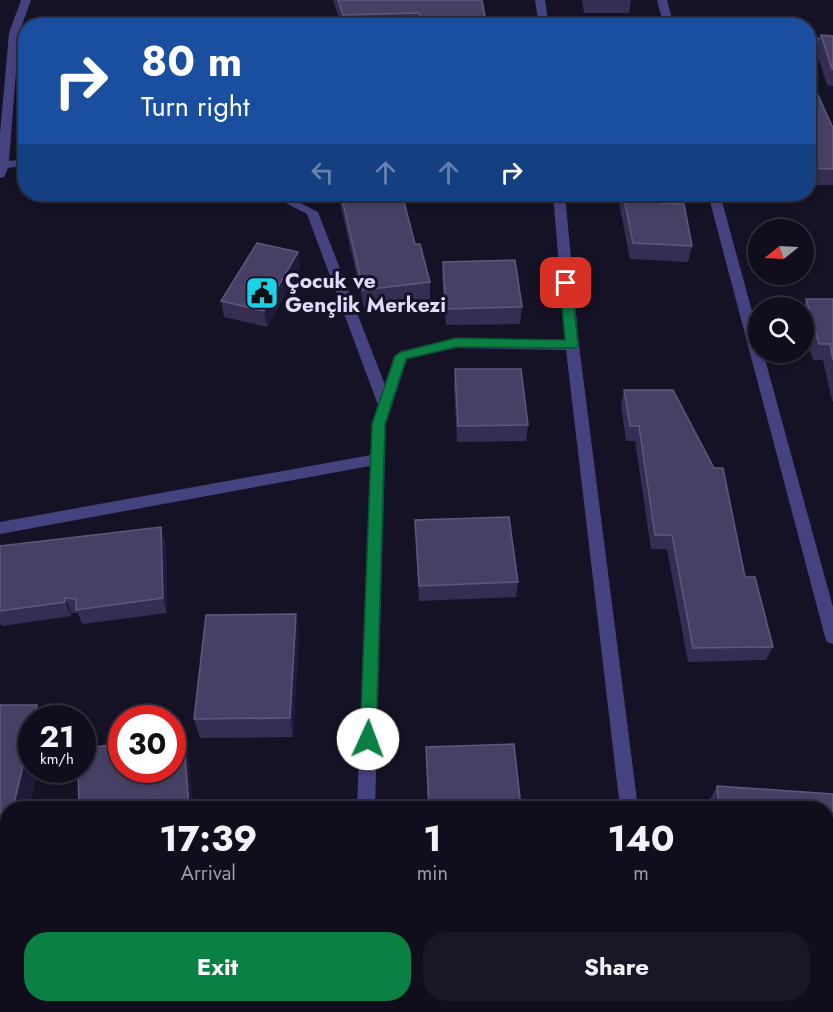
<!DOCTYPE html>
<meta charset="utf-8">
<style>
body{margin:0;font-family:Jost,sans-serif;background:#191725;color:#f1f3f6;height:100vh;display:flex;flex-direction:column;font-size:22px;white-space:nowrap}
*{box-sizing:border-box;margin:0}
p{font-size:20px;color:#9c9ca3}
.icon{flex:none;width:33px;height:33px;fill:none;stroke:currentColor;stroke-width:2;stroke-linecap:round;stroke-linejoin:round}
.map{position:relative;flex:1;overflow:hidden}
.drawer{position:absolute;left:0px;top:801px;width:834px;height:212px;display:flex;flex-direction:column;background:#100e1c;border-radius:24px 24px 0 0;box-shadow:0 3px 9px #0003,0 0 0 2px #302e3b}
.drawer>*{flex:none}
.guide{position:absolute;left:18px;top:18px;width:798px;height:183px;border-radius:24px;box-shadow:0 3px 9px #0003,0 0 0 2px #302e3b;background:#1a4fa0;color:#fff;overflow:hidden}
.needle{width:39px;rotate:252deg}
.fabs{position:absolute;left:748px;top:219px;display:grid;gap:12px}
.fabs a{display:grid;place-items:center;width:66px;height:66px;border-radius:50%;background:#100e1c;box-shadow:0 3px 9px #0003,0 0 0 2px #302e3b;font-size:30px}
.speed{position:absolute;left:18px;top:705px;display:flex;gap:12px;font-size:30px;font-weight:700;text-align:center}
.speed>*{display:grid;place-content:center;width:78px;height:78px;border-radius:50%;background:#100e1c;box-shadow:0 3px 9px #0003,0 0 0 2px #302e3b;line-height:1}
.speed small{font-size:15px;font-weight:400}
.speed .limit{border:9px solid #d22;background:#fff;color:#111}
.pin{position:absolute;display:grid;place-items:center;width:51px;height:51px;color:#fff;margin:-26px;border-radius:12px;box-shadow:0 3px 9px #0006}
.me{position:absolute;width:66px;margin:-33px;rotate:2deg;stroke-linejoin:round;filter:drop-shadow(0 0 4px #0008)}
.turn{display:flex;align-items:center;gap:21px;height:126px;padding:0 24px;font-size:27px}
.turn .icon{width:78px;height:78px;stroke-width:2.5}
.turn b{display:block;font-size:42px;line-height:51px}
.lanes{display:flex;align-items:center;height:57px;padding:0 24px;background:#0003;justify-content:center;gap:30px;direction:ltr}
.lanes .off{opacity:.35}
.eta{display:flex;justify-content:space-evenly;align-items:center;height:102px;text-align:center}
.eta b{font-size:36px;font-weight:700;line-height:42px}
.cta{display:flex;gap:12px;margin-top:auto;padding:12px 24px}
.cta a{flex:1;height:69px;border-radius:24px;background:#0b8043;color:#fff;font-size:24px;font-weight:700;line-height:69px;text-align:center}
.cta a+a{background:#191725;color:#f1f3f6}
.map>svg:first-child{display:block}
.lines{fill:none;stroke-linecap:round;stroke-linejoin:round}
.minor{fill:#454280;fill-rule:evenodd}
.wall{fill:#352d52}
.shaded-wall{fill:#211a39}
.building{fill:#474064;stroke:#5f587c;stroke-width:1.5}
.route{fill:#0b8043;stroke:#07532c;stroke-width:1.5}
.labels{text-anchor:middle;stroke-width:6;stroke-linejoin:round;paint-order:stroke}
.poi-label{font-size:21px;font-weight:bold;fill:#dfdbfb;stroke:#161226;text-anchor:start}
</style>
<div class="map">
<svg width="833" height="1012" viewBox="0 0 833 1012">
<rect width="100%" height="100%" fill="#161226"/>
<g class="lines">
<g class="minor">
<path d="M21,0H31L19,33L9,161L26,159V165L8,168L4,177L0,178V134L9,33Z"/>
<path d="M535,0H545L549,26H539Z"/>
<path d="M657,0H667L674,26H664Z"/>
<rect x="808" y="37" width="25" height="6"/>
<path d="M268,194H283L318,212L385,385L394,356L401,351L457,338L565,340L553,194H565L579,345L638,808H620L566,350L457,348L407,359L386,424L375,808H357L370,466L0,534V522L371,455L372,424L378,405L307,214Z"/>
<path d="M708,194H720L759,337V352H763L833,607V644L827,642L825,637Z"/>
<rect x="349" y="1005" width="20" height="7"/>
<path d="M643,1005H663L664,1012H644Z"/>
</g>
</g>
<g class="wall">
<path d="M333,0H482L485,17L484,26H342Z"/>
<path d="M582,0H631L629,13H584Z"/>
<path d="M821,35L833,36V86L827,85L816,51Z"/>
<path d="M808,82L833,128V185H808Z"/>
<path d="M338,194H402L415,244L430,282V299L364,307Z"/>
<path d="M592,194H658L660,203L692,246L688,262L630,259L619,203H593Z"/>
<path d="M298,252L300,268L267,327L224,317L221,301Z"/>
<path d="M443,262L522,307L520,324L446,325L442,278Z"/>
<path d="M806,299H833V401H832L823,360H813L804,329V308H803Z"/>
<path d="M455,369L528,425L526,441L457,442L454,386Z"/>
<path d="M624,390L745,577L773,647L766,660L688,662L667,549H651L635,441H626L621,405Z"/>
<path d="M415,520L518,582L516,597L419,601Z"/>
<path d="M166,543L167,613L82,624L78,613H72L71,616L2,626L0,622V546Z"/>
<path d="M296,614L299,634L293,737L200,738L194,719Z"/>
<path d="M0,705H37L44,718H32V770H38L29,808H8V841H0Z"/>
<path d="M426,747L521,808H428Z"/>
<path d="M717,786L833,794V899H826V808H711L710,799Z"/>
<path d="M796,1005H826L833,1012H797Z"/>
</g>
<g class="shaded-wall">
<path d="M298,252L300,268L267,327L264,311Z"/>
<path d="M161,527L166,543L167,613L163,598Z"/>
<path d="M65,598L72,613L71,616L65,602Z"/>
<path d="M296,614L299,634L293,737L290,718Z"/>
<path d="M37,705L44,718H34Z"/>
<path d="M32,728V770H38L29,808H13Z"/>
<path d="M183,732L188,745L193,808H190L189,807Z"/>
<path d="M255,1005H260L259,1012H255Z"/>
</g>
<g class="building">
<path d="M338,0H482L485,17L476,18L479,26H422L419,13L343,15Z"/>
<path d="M821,35L833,36V69H832Z"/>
<path d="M808,82H812L833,128V169L811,168L808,162Z"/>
<path d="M341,194H402L415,244H420L430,282L363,290Z"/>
<path d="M623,194H658L660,203L684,204L692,246L633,243Z"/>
<path d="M257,243L298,252L264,311L221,301Z"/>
<path d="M515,260L522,307L446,309L443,262Z"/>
<path d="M806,299H833V360L830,344H819Z"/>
<path d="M455,369H521L528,425L458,426Z"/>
<path d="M624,390H673L714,468H723L745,577H755L773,647L693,648L672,535H655L639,426H630Z"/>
<path d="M509,517L518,582L419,586L415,520Z"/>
<path d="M161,527L163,598L76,610V599L65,598V602L0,611V546Z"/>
<path d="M296,614L290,718L194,719L206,615Z"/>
<path d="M0,705H37L34,718H32V728L13,808H8V824H0Z"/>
<path d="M183,732L189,807L180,808H79L78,770H82V749L122,743V770H172V734Z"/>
<path d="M514,744L521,808H429L426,747Z"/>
<path d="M717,786L833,794V887H826V808H719Z"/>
<path d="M826,987H833V1012H812L811,1005H826Z"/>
<path d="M174,1005H255V1012H173Z"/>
</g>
<path class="route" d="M566,279L572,283L578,345L576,348L456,347L406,359L385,424L376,739L374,744L368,746L363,744L360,739L372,424L395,356L401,352L456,338L565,340L560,283Z"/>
<defs>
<symbol id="civic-square" viewBox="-11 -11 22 22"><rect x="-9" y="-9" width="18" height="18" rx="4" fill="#1bd1e8" stroke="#161226"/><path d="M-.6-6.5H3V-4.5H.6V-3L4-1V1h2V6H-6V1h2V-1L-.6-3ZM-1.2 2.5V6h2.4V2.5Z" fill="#111"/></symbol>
</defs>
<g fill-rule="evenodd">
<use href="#civic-square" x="243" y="274" width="38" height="38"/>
</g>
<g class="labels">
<g class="poi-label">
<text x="285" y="288">Çocuk ve<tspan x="285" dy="24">Gençlik Merkezi</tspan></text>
</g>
</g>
</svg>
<div class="fabs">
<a><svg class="needle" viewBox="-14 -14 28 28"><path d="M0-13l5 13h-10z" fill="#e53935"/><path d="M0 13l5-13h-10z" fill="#9c9ca3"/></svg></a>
<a><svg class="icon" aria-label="search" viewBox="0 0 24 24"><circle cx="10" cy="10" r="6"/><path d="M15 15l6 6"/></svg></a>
</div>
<div class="speed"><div>21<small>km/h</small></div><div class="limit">30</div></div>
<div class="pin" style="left:566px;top:283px;background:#d93025"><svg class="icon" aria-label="arrive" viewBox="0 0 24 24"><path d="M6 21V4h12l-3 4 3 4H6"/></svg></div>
<svg class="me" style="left:368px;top:739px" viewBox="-20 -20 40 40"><circle r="19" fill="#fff"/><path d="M0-13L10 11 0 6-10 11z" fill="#0b8043"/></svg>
<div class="guide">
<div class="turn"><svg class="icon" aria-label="right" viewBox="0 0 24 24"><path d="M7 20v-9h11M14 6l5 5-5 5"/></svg><div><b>80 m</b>Turn right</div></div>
<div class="lanes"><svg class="icon off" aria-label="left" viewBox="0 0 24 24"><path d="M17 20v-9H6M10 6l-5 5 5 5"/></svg><svg class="icon off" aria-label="ahead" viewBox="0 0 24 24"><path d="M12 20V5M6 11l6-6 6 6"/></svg><svg class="icon off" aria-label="ahead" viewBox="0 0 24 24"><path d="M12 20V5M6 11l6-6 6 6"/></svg><svg class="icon" aria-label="right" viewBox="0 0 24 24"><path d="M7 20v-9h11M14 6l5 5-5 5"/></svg></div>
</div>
<section class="drawer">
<div class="eta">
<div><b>17:39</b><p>Arrival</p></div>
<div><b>1</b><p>min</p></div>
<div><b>140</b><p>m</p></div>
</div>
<div class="cta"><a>Exit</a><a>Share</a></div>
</section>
</div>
